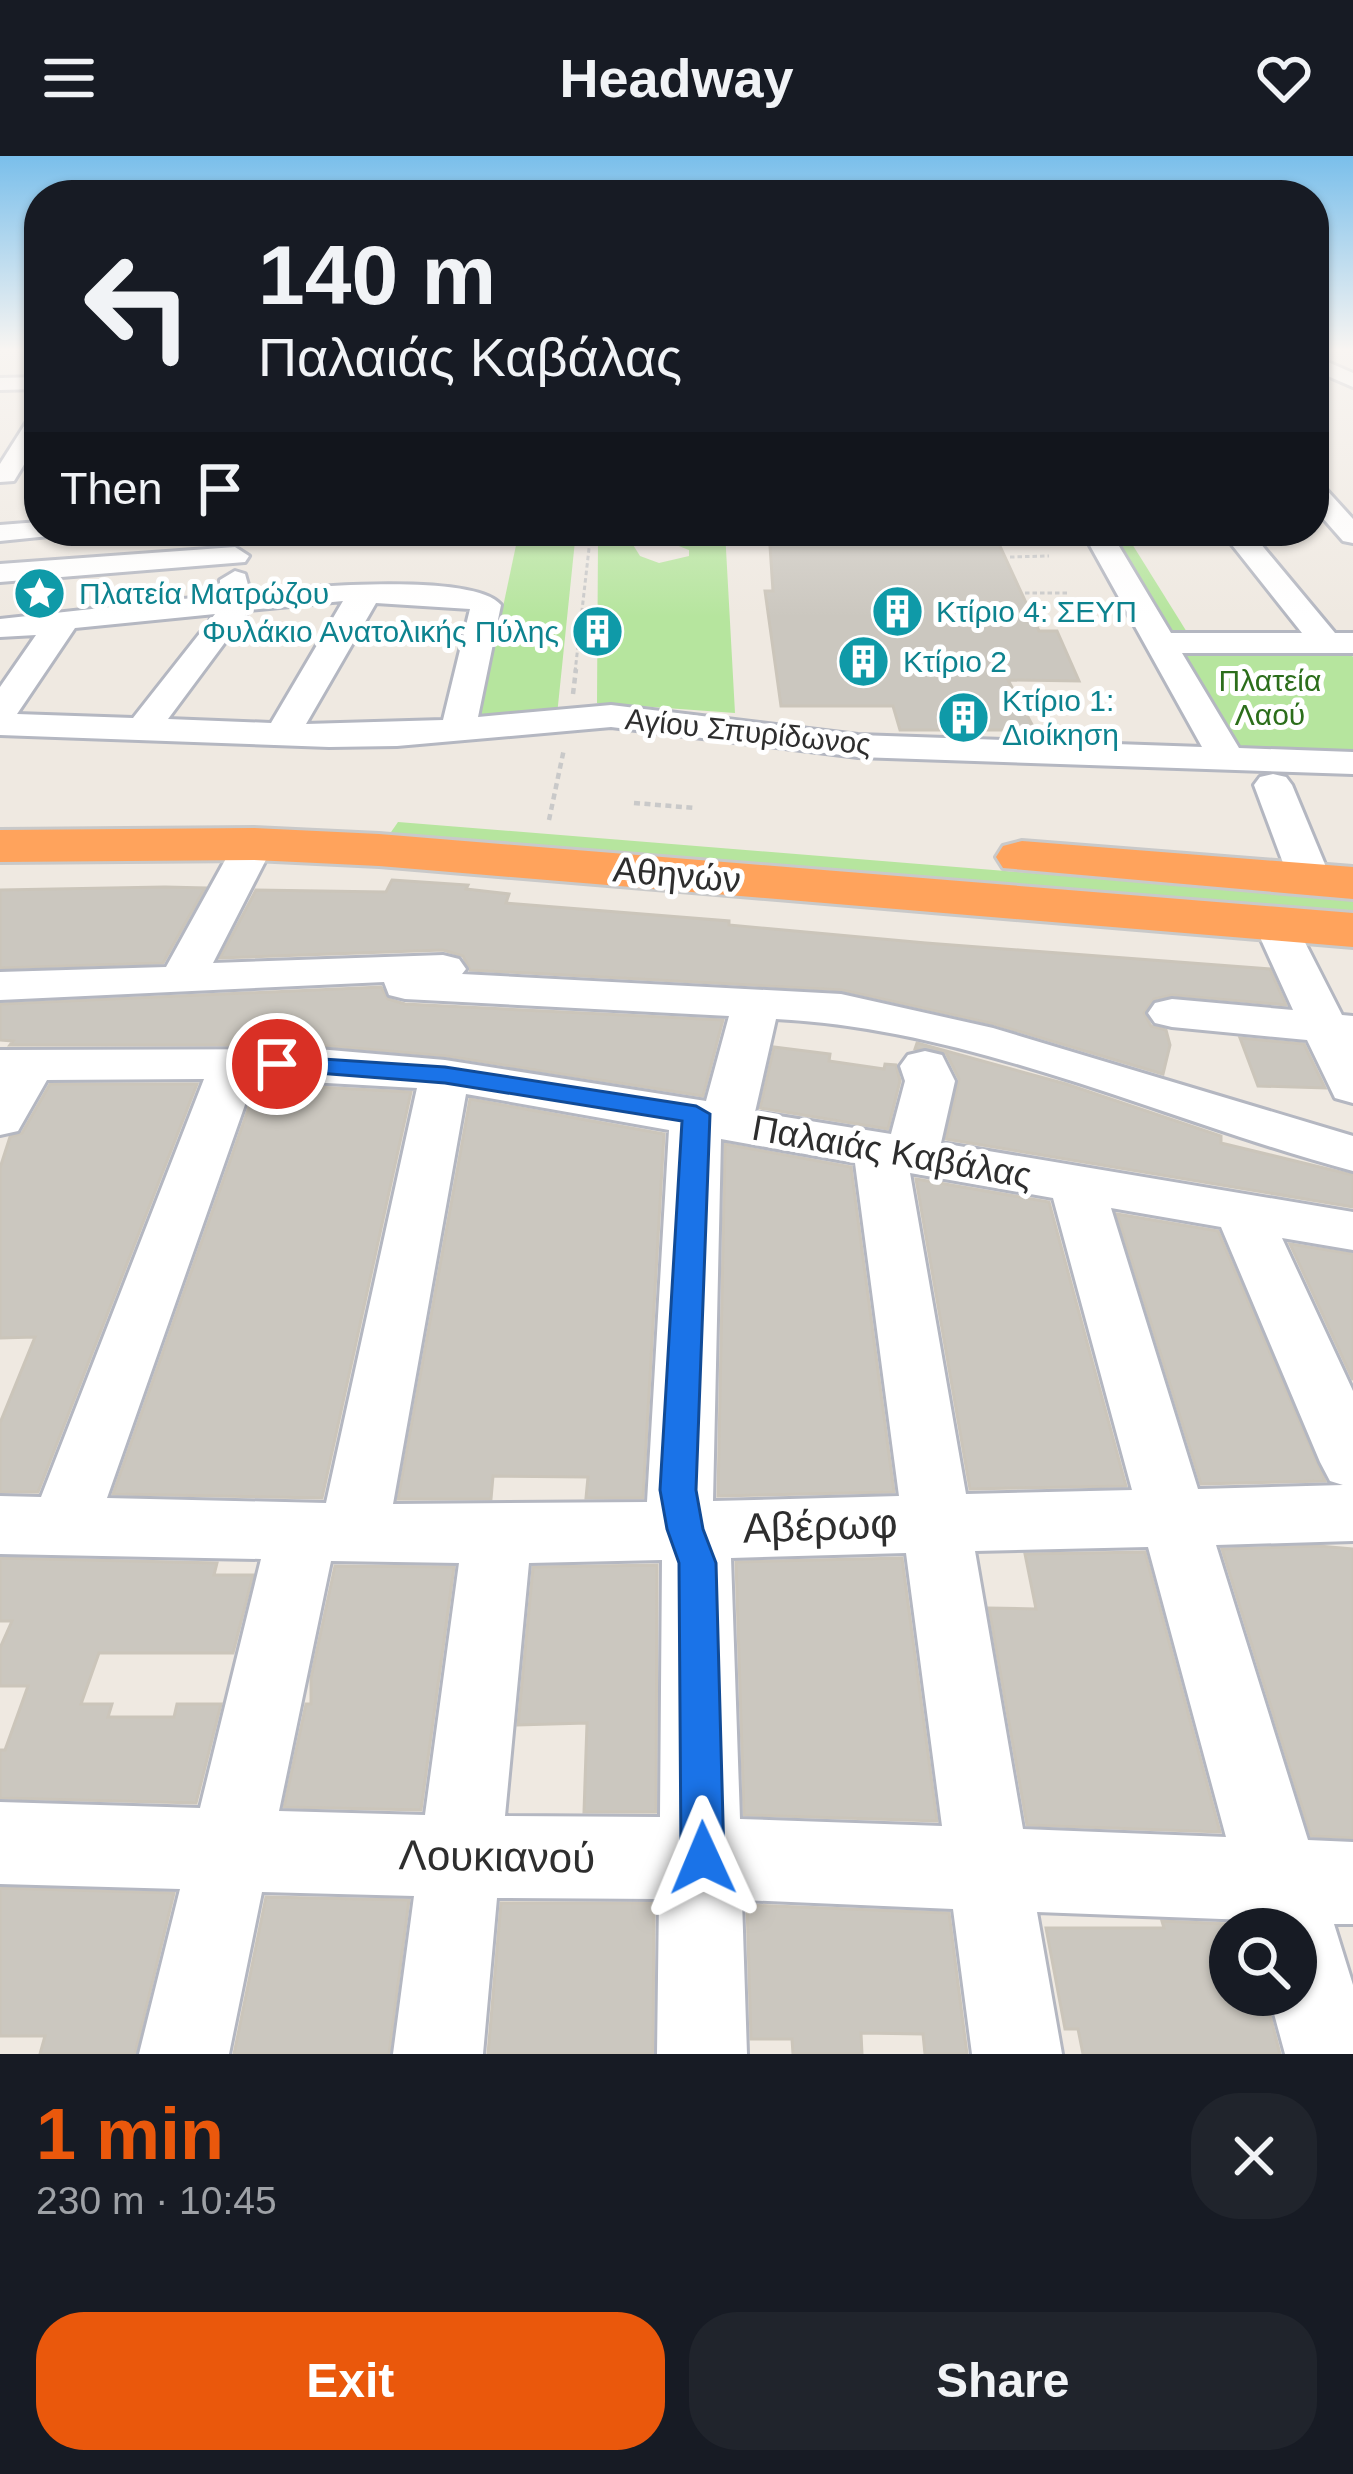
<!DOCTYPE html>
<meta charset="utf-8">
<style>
body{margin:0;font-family:Helvetica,sans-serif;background:#20242c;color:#f1f3f6;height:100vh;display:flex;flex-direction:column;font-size:45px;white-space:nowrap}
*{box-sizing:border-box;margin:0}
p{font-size:39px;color:#9ea1a6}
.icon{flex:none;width:66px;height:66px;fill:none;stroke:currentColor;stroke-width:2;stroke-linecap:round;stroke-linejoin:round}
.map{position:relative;height:1898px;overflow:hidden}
.drawer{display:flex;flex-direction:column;background:#171b24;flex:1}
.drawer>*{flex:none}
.hud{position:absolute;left:24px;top:24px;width:1305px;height:366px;border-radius:48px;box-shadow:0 3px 9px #0004;background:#171b24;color:#f1f3f6;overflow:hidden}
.fabs{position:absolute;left:1209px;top:1752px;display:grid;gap:24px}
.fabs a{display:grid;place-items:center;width:108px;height:108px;border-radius:50%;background:#171b24;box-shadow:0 3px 9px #0004;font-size:60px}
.pin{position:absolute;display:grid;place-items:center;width:102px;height:102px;color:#fff;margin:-51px;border:6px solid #fff;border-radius:50%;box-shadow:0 3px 12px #0007}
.me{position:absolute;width:132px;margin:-66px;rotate:359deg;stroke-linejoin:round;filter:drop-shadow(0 0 9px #0008)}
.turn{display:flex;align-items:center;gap:42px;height:252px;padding:0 36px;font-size:54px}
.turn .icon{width:156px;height:156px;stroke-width:2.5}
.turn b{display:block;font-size:84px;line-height:102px}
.then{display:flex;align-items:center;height:114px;padding:0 36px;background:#0003;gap:24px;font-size:45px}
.round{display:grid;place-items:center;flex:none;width:126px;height:126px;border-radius:48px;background:#20242c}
.headline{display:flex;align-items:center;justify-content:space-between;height:204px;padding:0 36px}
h1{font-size:72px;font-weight:700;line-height:90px;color:#ea580c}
.primary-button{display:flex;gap:24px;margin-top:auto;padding:24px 36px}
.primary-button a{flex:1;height:138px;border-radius:48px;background:#ea580c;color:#fff;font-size:48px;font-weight:700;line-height:138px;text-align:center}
.primary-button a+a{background:#20242c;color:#f1f3f6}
header{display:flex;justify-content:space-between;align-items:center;height:156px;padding:0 36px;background:#171b24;font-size:54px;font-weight:700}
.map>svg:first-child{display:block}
.green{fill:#b6e59e}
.building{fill:#cbc7bf;stroke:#cbc5ba;stroke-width:3}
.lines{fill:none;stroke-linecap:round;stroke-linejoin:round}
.minor-casing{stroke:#b4b7c1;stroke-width:6}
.highway-casing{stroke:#c9c9c9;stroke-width:6}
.path-far1{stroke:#c9c9c9;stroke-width:3;stroke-dasharray:4.5 3;stroke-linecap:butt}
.path{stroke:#c9c9c9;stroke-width:4.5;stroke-dasharray:6 4.5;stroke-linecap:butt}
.minor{fill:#fff;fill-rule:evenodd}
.highway{fill:#ffa35c;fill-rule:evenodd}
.route{fill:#1a73e8;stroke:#114b97;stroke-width:3}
.labels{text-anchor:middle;stroke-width:10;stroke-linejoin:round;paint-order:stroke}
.far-culture-label{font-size:30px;fill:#0d838f;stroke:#fff;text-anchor:start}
.far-park-label{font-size:30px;fill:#2c6e1b;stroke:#fff}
.far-street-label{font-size:30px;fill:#2e2e2e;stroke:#fff}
.street-label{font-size:36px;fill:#2e2e2e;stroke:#fff}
.near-street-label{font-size:42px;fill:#2e2e2e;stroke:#fff}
</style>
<header><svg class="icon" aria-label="menu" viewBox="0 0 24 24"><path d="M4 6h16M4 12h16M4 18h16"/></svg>Headway<svg class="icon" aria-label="heart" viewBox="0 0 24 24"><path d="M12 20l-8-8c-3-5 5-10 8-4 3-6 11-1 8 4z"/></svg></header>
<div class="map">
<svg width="1353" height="1898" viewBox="0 0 1353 1898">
<rect width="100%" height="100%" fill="#efe9e1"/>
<g class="green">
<path d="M519,375H576L557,559L480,560Z"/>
<path d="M680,375H725L735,557L597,547L598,383L630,384L640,400L659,407L689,400V394L671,387Z"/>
<path d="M1111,375H1124L1190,481H1176Z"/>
<path d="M1173,491L1346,492L1353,501V597L1237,592Z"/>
<path d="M398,666L1353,743V756L389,679Z"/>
</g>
<g class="building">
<path d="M769,375H993L1039,475H1057L1079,525L1008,524L1035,574H900L893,550H781L765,435H773Z"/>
<path d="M392,724L468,729L466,733L509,738L506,747L729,765V769L926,787L1270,813L1286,849L1172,839L1154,843L1144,857L1151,870L1166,874L1170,889L1163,918L994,868L842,834L470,814L463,800L443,794L220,802L256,734L386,736Z"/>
<path d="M165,731L205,732L163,807L0,812V734Z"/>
<path d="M381,831L388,843L405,848L723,864L703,940L446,900L318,889H10L13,885L0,884V848Z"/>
<path d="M1240,882L1304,888L1325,932L1258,930Z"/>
<path d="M917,887L1066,928L1221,980V987L1353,1019V1051L946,983L959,923L946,897L915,893Z"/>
<path d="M774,891L830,898L829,905L884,913L885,908L896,909L900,925L888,973L760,952Z"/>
<path d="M50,928H197L38,1336H0V1267L35,1181L0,1182V1012L10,981L22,977Z"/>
<path d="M257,928L411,936L322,1342L113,1338Z"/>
<path d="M470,943L664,978L643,1342H586L588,1321L493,1320L491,1343H398Z"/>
<path d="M725,988L851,1011L894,1336L718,1340Z"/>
<path d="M916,1023L1049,1046L1126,1330L970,1333Z"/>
<path d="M1117,1058L1218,1075L1325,1325L1201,1328Z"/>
<path d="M1290,1088L1353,1098V1224Z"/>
<path d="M1319,1390L1353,1393V1682L1311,1680L1222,1393Z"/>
<path d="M1145,1396L1220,1676L1027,1669L989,1452L1036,1453L1025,1398Z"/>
<path d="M0,1402L217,1407L214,1419H253L233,1497H99L81,1548H112L108,1561H174L177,1548H221L196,1647L0,1642V1594H5L28,1530H0V1492L12,1465H0Z"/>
<path d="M902,1402L937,1665L744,1659L736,1406Z"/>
<path d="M657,1409L656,1656H584L587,1567L518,1569L533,1411Z"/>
<path d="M335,1410L454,1411L421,1654L284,1651L306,1548H311V1522Z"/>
<path d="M0,1732L174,1737L135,1898H40L45,1880H0Z"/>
<path d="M266,1741L409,1744L389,1898H234Z"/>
<path d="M501,1747H654L653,1898H488Z"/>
<path d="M747,1749L949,1757L967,1898H925L923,1878L861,1877L862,1898H793L792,1883H751Z"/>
<path d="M1162,1765L1230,1768V1839H1265L1280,1898H1083L1078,1873H1065L1046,1772H1164Z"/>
</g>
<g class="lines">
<defs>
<g id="minor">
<path d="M1314,200L1353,217V231L1314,214Z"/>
<path d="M39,221V233L0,234V222Z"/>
<path d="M39,257V284L14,325L0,326V308L31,259Z"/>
<path d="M1314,328L1323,330L1353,363V387L1343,385L1314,352Z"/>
<path d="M39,366V375H52L49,380L0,385V369Z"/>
<path d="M1082,375H1110L1171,477H1302L1221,375H1250L1335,477H1353V497H1182L1239,592L1353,596V618L858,601L611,571L397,590L329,591L0,579V531L36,479L0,481V463L220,439V424L235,415L245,418L250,436C296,432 473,415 501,449L478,561L611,549L858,579L1202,591ZM343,445L271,567L168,563L249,454ZM376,447L470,453L443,564L306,568ZM215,458L133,562L17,558L75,472Z"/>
<path d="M235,391L249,400L245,406L0,426V408Z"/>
<path d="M1273,618L1286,621L1292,629L1331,723L1325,732L1310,736L1295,732L1289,723L1254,629L1260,621Z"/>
<path d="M254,676L268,679L274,688L213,807L443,799L459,803L466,813L462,818L841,838L993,872L1353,980V1015C1162,964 975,873 776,863L755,956L891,978L905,925L900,910L908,899L925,895L942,899L955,925L941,987L1353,1056V1094L1282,1082L1353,1235V1385L1216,1389L1308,1684L1353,1686V1768H1334L1353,1829V1898H1285L1269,1839H1296V1773H1251L1248,1764L1037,1756L1062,1898H972L953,1753L742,1744L747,1898H657L659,1743L497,1742L483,1898H393L414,1740L262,1736L229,1898H139L180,1733L0,1728V1646L200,1652L261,1403L0,1398V1340L41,1341L204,923L47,924L18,975L0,979V894L318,893L445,904L706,945L729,860L405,843L389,839L384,826L0,844V816L166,811L234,688L240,679ZM254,923L417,932L326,1347L107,1342ZM466,938L669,974L647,1346L393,1348ZM721,983L855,1007L899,1340L713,1345ZM910,1017L1053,1042L1132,1334L966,1338ZM1111,1052L1221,1071L1320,1306L1330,1325L1343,1329L1198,1333ZM1148,1391L1226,1681L1023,1673L975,1395ZM906,1397L942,1670L740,1663L731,1402ZM662,1404L660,1661L505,1660L529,1407ZM331,1405L459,1407L425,1659L279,1655Z"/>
<path d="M1276,755L1291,759L1342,859L1353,860V947L1335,942L1307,884L1172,871L1155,867L1148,857L1155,847L1172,843L1293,854L1254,768L1261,759Z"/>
</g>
<g id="highway">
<path d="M254,672L379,678L1353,757V791L379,710L254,704L0,706V674Z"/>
<path d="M1022,685L1353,711V743L1003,712L996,701L1003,690Z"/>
</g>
</defs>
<use href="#minor" class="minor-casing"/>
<use href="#highway" class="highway-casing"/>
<g class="path-far1">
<path d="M1010,401L1049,400"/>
<path d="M1025,437H1067"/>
<path d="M575,516L591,375"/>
</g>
<g class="path">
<path d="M573,538L576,513"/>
<path d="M634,647L695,652"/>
<path d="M549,664L564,593"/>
</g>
<use href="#minor" class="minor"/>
<use href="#highway" class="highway"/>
</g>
<linearGradient id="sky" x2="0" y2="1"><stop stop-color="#7abfeb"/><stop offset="0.42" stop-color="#f8f5f2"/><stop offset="1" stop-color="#f8f5f2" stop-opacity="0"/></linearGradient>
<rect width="1353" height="461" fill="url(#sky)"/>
<path class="route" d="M277,900L445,911L696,950L710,958L696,1334L703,1373L716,1407L724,1702L718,1718L703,1724L687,1718L681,1702L679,1407L667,1373L660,1334L682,965L445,927L267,913L263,908Z"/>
<defs>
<symbol id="sight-disc" viewBox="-11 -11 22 22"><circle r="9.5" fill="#0f9aa8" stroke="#fff"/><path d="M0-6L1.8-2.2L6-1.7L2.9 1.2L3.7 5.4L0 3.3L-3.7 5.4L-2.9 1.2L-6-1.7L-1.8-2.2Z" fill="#fff"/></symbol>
<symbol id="building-disc" viewBox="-11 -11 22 22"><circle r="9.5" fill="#0f9aa8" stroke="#fff"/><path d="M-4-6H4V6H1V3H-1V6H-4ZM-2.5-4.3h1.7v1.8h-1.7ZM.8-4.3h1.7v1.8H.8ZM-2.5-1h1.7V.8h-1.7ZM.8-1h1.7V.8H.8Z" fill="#fff"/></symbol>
</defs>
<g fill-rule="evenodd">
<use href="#sight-disc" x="10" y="408" width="59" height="59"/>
<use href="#building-disc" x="868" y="426" width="59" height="59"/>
<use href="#building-disc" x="568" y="446" width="59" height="59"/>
<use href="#building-disc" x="834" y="476" width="59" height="59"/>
<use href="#building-disc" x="934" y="532" width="59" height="59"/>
</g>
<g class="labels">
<g class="far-culture-label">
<text x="79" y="448">Πλατεία Ματρώζου</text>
<text x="936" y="466">Κτίριο 4: ΣΕΥΠ</text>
<text x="559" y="486" text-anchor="end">Φυλάκιο Ανατολικής Πύλης</text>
<text x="903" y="516">Κτίριο 2</text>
<text x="1002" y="555">Κτίριο 1:<tspan x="1002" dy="34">Διοίκηση</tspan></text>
</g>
<g class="far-park-label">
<text x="1270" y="535">Πλατεία<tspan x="1270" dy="34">Λαού</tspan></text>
</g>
<g class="far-street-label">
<text transform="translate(748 576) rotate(6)" y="10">Αγίου Σπυρίδωνος</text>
</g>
<g class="street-label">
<text transform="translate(677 718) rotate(5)" y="13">Αθηνών</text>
<text transform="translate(892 995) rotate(10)" y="13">Παλαιάς Καβάλας</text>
</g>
<g class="near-street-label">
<text transform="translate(820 1369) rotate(-2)" y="15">Αβέρωφ</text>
<text transform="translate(497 1700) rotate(1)" y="15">Λουκιανού</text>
</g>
</g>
</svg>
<div class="fabs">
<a><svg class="icon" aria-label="search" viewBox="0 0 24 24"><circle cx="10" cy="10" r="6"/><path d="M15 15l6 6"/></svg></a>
</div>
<div class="pin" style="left:277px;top:908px;background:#d93025"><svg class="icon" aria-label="arrive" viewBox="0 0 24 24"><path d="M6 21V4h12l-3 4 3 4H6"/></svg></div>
<svg class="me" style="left:703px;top:1702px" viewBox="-20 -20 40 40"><path d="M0-17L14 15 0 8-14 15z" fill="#1a73e8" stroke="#fff" stroke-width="4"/></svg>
<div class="hud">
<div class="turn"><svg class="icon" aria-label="left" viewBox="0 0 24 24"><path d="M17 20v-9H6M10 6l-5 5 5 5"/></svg><div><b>140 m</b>Παλαιάς Καβάλας</div></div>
<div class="then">Then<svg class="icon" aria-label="arrive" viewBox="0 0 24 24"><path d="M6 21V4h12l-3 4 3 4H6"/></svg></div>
</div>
</div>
<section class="drawer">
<div class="headline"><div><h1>1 min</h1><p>230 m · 10:45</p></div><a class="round"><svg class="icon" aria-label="close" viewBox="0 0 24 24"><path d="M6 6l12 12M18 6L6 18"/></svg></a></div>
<div class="primary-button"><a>Exit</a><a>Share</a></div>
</section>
